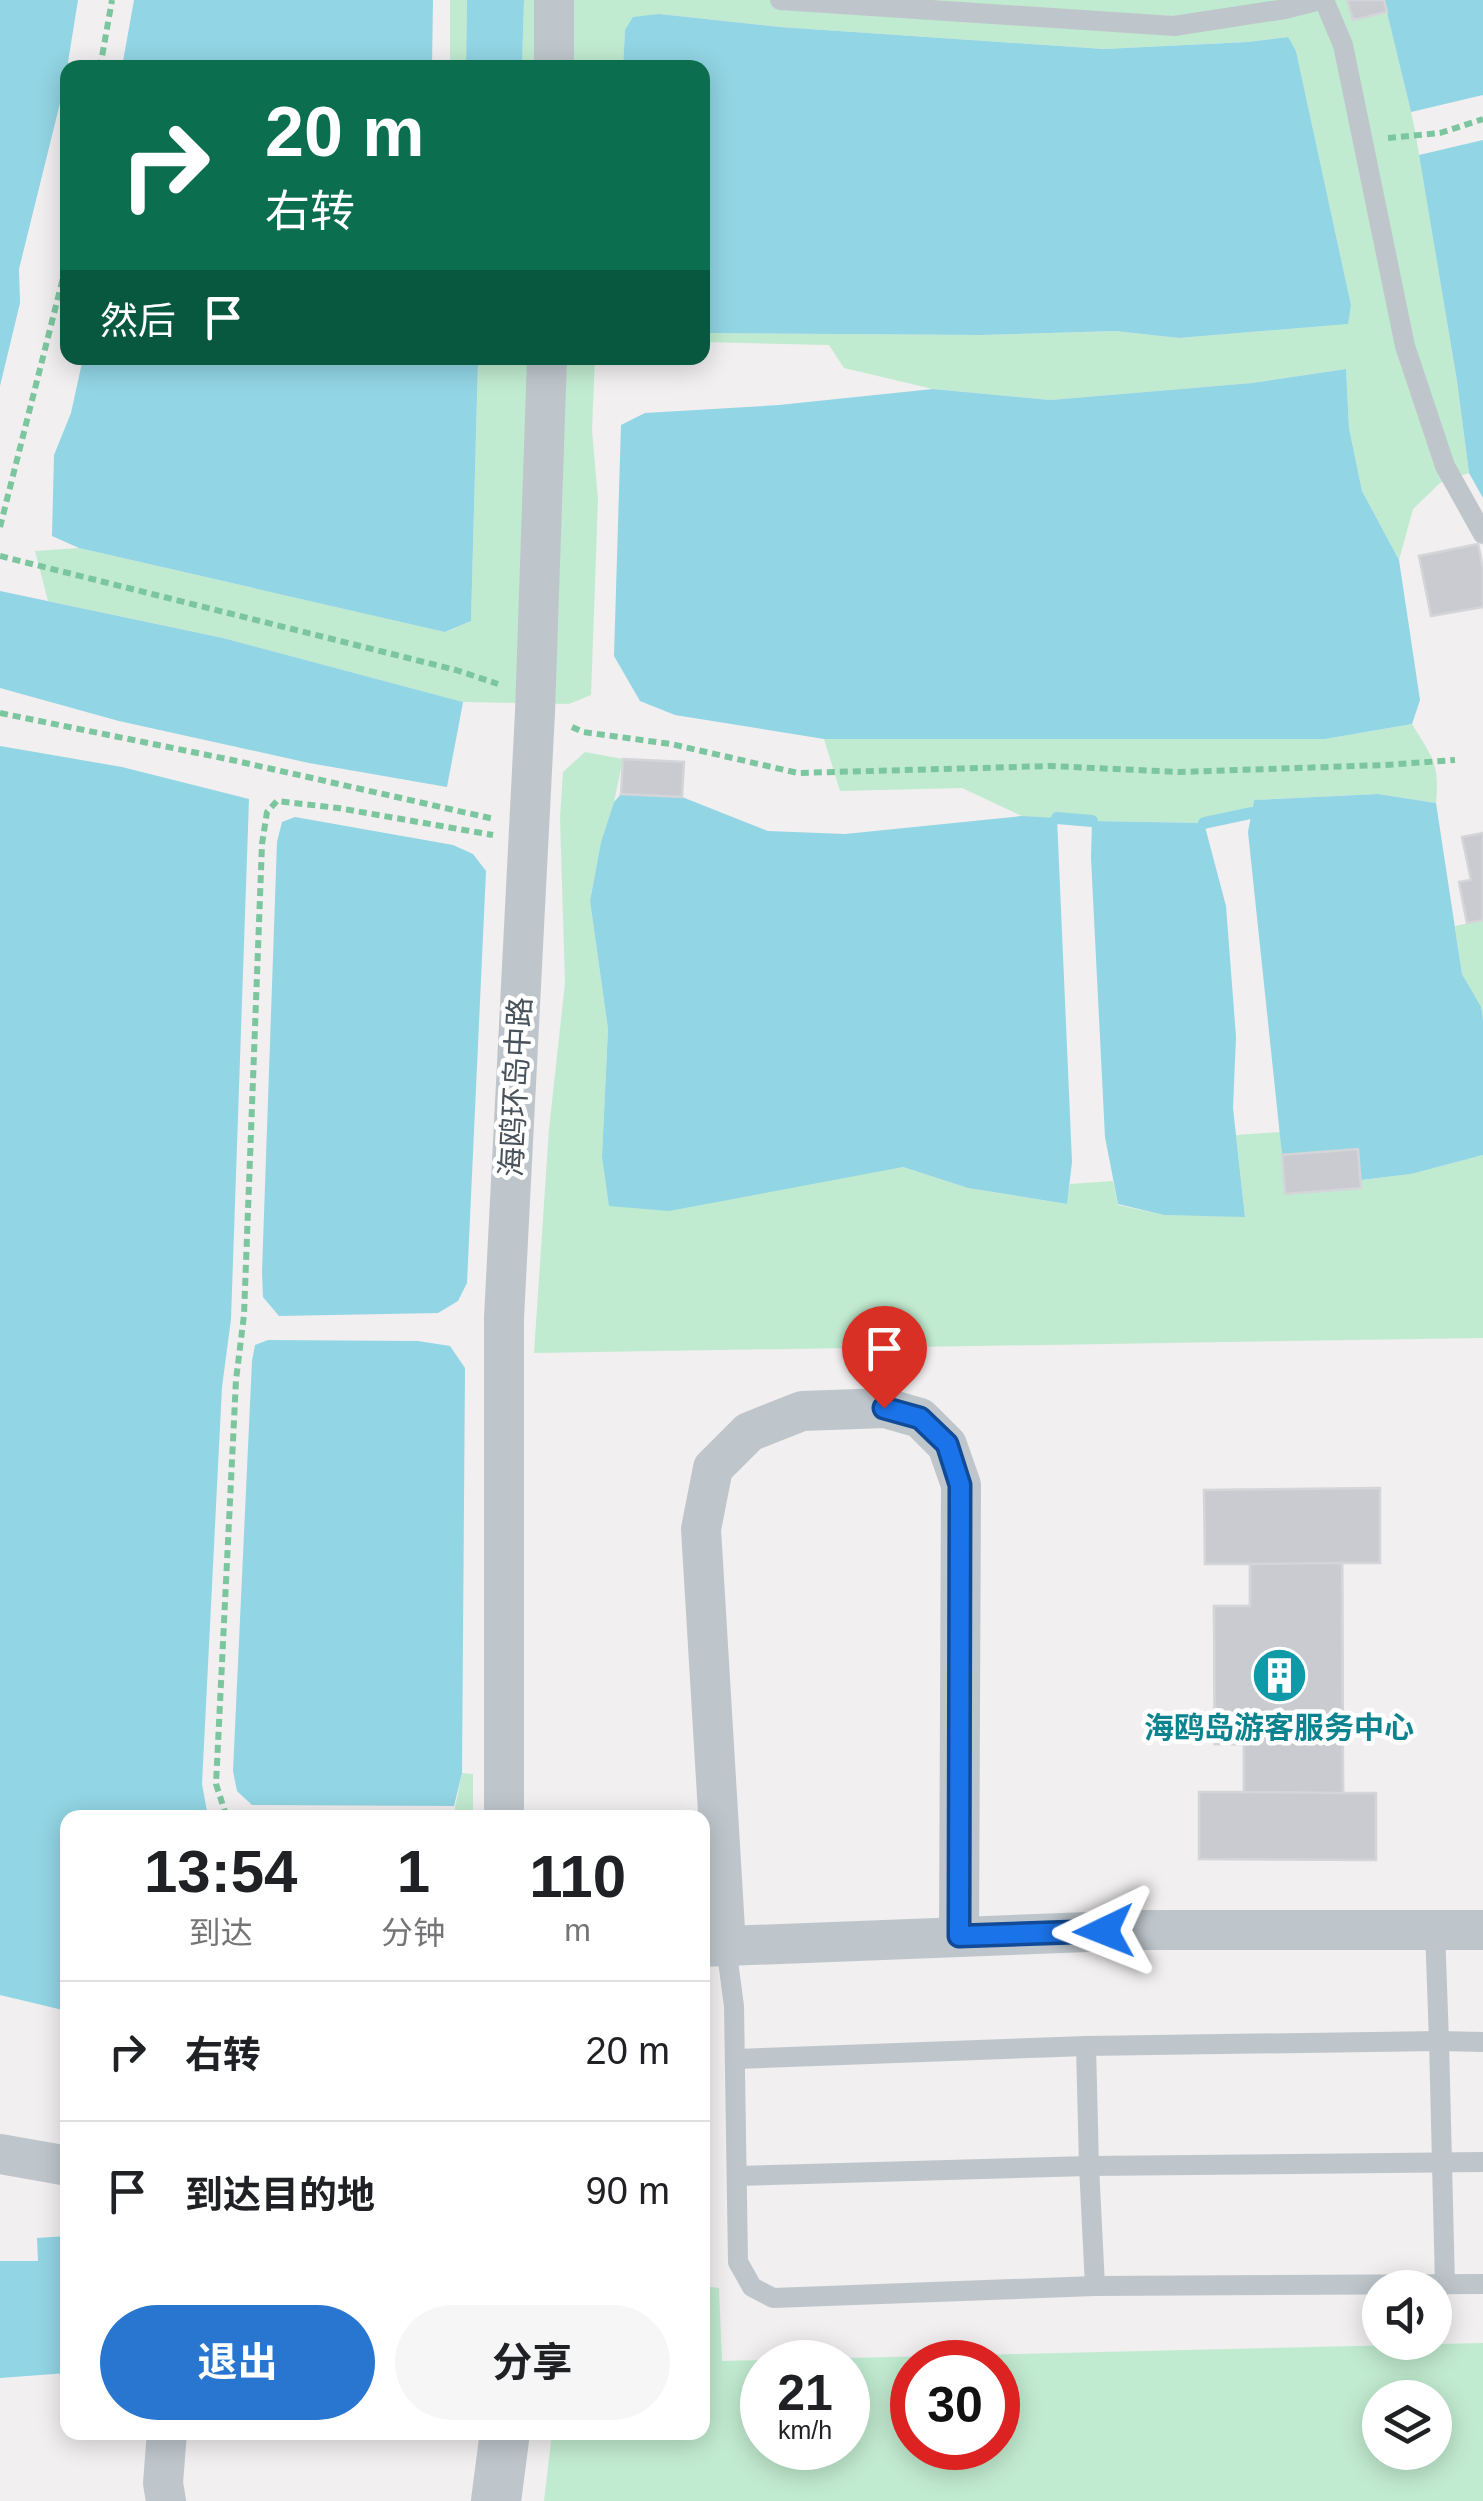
<!DOCTYPE html>
<html lang="zh">
<meta charset="utf-8">
<style>
body{margin:0;font-family:Arial,"Noto Sans SC",sans-serif;background:#f6f6f6;color:#202124;height:100vh;display:flex;flex-direction:column;font-size:38px;white-space:nowrap}
*{box-sizing:border-box;margin:0}
p{font-size:32px;color:#757577}
.icon{flex:none;width:55px;height:55px;fill:none;stroke:currentColor;stroke-width:2;stroke-linecap:round;stroke-linejoin:round}
.map{position:relative;flex:1;overflow:hidden}
.drawer{position:absolute;left:60px;top:1810px;width:650px;height:630px;display:flex;flex-direction:column;background:#fff;border-radius:20px;box-shadow:0 5px 25px #0003}
.drawer>*{flex:none}
.guide{position:absolute;left:60px;top:60px;width:650px;height:305px;border-radius:20px;box-shadow:0 5px 25px #0003;background:#0b6e4f;color:#fff;overflow:hidden}
.buttons{position:absolute;left:1362px;top:2270px;display:grid;gap:20px}
.buttons a{display:grid;place-items:center;width:90px;height:90px;border-radius:50%;background:#fff;box-shadow:0 5px 25px #0003;font-size:50px}
.speed{position:absolute;left:740px;top:2340px;display:flex;gap:20px;font-size:50px;font-weight:700;text-align:center}
.speed>*{display:grid;place-content:center;width:130px;height:130px;border-radius:50%;background:#fff;box-shadow:0 5px 25px #0003;line-height:1}
.speed small{font-size:25px;font-weight:400}
.speed .limit{border:15px solid #d22;background:#fff;color:#111}
.pin{position:absolute;display:grid;place-items:center;width:85px;height:85px;color:#fff;margin:-102px -42px;border-radius:50% 50% 50% 0;rotate:-45deg;box-shadow:0 0 10px #0007}
.pin .icon{rotate:45deg}
.me{position:absolute;width:110px;margin:-55px;rotate:268deg;stroke-linejoin:round;filter:drop-shadow(0 0 8px #0008)}
.turn{display:flex;align-items:center;gap:35px;height:210px;padding:0 40px;font-size:45px}
.turn .icon{width:130px;height:130px;stroke-width:2.5}
.turn b{display:block;font-size:70px;line-height:85px}
.then{display:flex;align-items:center;height:95px;padding:0 40px;background:#0003;gap:20px;font-size:38px}
.eta{display:flex;justify-content:space-evenly;align-items:center;height:170px;text-align:center}
.eta b{font-size:60px;font-weight:700;line-height:70px}
.button{display:flex;gap:20px;margin-top:auto;padding:20px 40px}
.button a{flex:1;height:115px;border-radius:60px;background:#2976d0;color:#fff;font-size:40px;font-weight:700;line-height:115px;text-align:center}
.button a+a{background:#f6f6f6;color:#202124}
ul{padding:0;list-style:none}
li{display:flex;align-items:center;gap:30px;height:140px;padding:0 40px;border-top:2px solid #e0e0e0}
li div{flex:1}
li b{display:block;font-size:38px}
li em{font-style:normal}
.map>svg:first-child{display:block}
.green{fill:#c1ebd0;fill-rule:evenodd}
.water{fill:#92d5e4}
.lines{fill:none;stroke-linecap:round;stroke-linejoin:round}
.stream{stroke:#92d5e4;stroke-width:12}
.building{fill:#c9cbd1;stroke:#d3d5d9;stroke-width:2.5}
.path{stroke:#7cc69f;stroke-width:6;stroke-dasharray:8 5;stroke-linecap:butt}
.service{stroke:#bec6cc;stroke-width:20}
.minor{stroke:#bec6cc;stroke-width:40}
.tertiary{stroke:#bec6cc;stroke-width:50}
.route-casing{stroke:#114b97;stroke-width:25}
.route{stroke:#1a73e8;stroke-width:18}
.labels{text-anchor:middle;stroke-width:9;stroke-linejoin:round;paint-order:stroke}
.street-label{font-size:30px;fill:#48525a;stroke:#fff}
.culture-label{font-size:30px;font-weight:bold;fill:#0d838f;stroke:#fff}
</style>
<div class="map">
<svg width="1483" height="2501" viewBox="0 0 1483 2501">
<rect width="100%" height="100%" fill="#f1efef"/>
<g class="green">
<path d="M450,0H467L466,67H450Z"/>
<path d="M524,0H1347L1353,20L1387,12L1414,125L1457,381L1469,473L1440,483L1413,509L1399,560L1362,491L1349,428L1346,369L1252,383L1050,400L933,389L844,368L829,345L703,342V333L981,335L1115,331L1179,338L1347,324L1351,305L1296,51L1287,37L1248,42L1104,49L780,27L659,14L625,30L623,67L522,68Z"/>
<path d="M473,358H595L592,430L598,500L591,695L569,704L463,702L223,638L48,601L35,551L79,548L446,632L471,621L478,361Z"/>
<path d="M1412,724C1432,757 1440,763 1436,803L1378,794L1254,800L1251,813L1204,823L1092,821L1022,816L962,788L840,791L824,739H1325Z"/>
<path d="M585,752L623,759L614,802L601,842L590,901L608,1029L602,1156L867,1172L903,1167L968,1188L1066,1204L1070,1184L1113,1181L1118,1205L1164,1215L1245,1216L1236,1135L1280,1132L1285,1193L1361,1188V1180L1411,1174L1483,1155V1338L534,1353L549,1129L565,983L560,818L563,772Z"/>
<path d="M1483,920V1020L1480,1007L1462,974L1455,926Z"/>
<path d="M462,1773L473,1774V1817L453,1818Z"/>
<path d="M703,2286L719,2288L722,2361L1483,2343V2501H544L552,2433L702,2432ZM762,2362H848V2448H762ZM912,2362H998V2448H912ZM1380,2398H1435V2452H1380Z"/>
</g>
<g class="water">
<path d="M0,0H78L64,87L19,269L20,303L0,386Z"/>
<path d="M134,0H433L432,67H122Z"/>
<path d="M467,0H524L522,67H466Z"/>
<path d="M1384,0H1483V95L1411,112Z"/>
<path d="M659,14L780,27L1104,49L1248,42L1288,37L1296,51L1351,305L1348,324L1179,338L1115,331L981,335L703,333L702,68L623,67L625,30L633,17Z"/>
<path d="M1483,140V498L1469,473L1457,381L1419,155Z"/>
<path d="M83,358H473L478,360L471,621L445,632L79,548L52,536L54,455L71,413Z"/>
<path d="M1346,369L1349,428L1362,491L1399,560L1420,700L1412,724L1325,739H824L675,715L640,701L614,656L621,425L645,413L779,405L933,389L1050,400L1252,383Z"/>
<path d="M0,591L223,638L463,702L447,787L309,763L119,721L0,688Z"/>
<path d="M0,746L122,767L249,799L231,1319L222,1387L202,1784L208,1817L68,1818L67,2011L0,1995Z"/>
<path d="M621,794L682,797L768,831L845,834L1022,816L1057,818L1072,1162L1067,1204L968,1188L903,1167L669,1211L609,1206L602,1156L608,1029L590,901L601,842L614,802Z"/>
<path d="M1378,794L1436,803L1462,974L1481,1007L1483,1020V1155L1411,1174L1361,1180L1358,1149L1282,1155L1248,832L1254,800Z"/>
<path d="M295,817L453,845L473,854L486,871L467,1283L458,1301L438,1313L279,1316L263,1297L262,1272L277,842L282,822Z"/>
<path d="M1092,821L1204,823L1226,906L1236,1037L1233,1108L1245,1217L1164,1215L1118,1204L1105,1137L1091,858Z"/>
<path d="M268,1340L418,1341L450,1346L465,1368L462,1773L454,1806L252,1805L237,1791L233,1771L252,1361L255,1345Z"/>
<path d="M67,2236V2373L0,2378V2261H38L37,2238Z"/>
</g>
<g class="lines">
<g class="stream">
<path d="M1057,818L1092,821"/>
<path d="M1204,823L1251,813"/>
</g>
</g>
<g class="building">
<path d="M1347,0H1384L1387,12L1353,20Z"/>
<path d="M1478,544L1483,569V607L1431,616L1419,556Z"/>
<path d="M623,759L684,762L682,797L621,794Z"/>
<path d="M1483,833V920L1467,923L1459,882L1471,880L1462,837Z"/>
<path d="M1358,1149L1361,1188L1285,1194L1282,1155Z"/>
<path d="M1380,1488V1563H1342L1343,1793H1376V1860L1199,1859V1792H1244V1744H1215L1214,1606H1250V1564H1205L1204,1490Z"/>
<path d="M1342,1563L1343,1793L1244,1792V1744H1215L1214,1606H1250V1564Z"/>
</g>
<g class="lines">
<g class="path">
<path d="M100,68L112,0"/>
<path d="M1388,138L1440,133L1483,119"/>
<path d="M0,527L68,258"/>
<path d="M0,556L456,670L498,684"/>
<path d="M0,713L232,760L494,819"/>
<path d="M572,727L583,732L671,744L798,773L1051,766L1180,772L1385,765L1455,760"/>
<path d="M240,1818L226,1815L216,1784L236,1380L244,1315L262,844L267,812L277,801L338,808L493,835"/>
</g>
<g class="service">
<path d="M780,0L1174,26L1285,9L1320,0"/>
<path d="M1324,0L1343,45L1405,346L1445,466L1483,534"/>
<path d="M1435,1929L1439,2041L1483,2042"/>
<path d="M726,1946L734,2006L738,2262L752,2287L773,2298L1095,2286L1483,2284"/>
<path d="M1086,2046L1089,2166L1095,2286"/>
<path d="M735,2059L1086,2046L1439,2041L1445,2285"/>
<path d="M738,2176L1089,2166L1483,2162"/>
</g>
<g class="minor">
<path d="M554,68V0"/>
<path d="M504,1818V1318L535,712L547,358"/>
<path d="M726,1946L701,1529L713,1468L749,1432L802,1411L885,1408L920,1418L947,1445L961,1485L959,1936"/>
<path d="M702,1947L1140,1930H1483"/>
<path d="M0,2154L68,2166"/>
<path d="M166,2501L163,2483L167,2432"/>
</g>
<path class="tertiary" d="M496,2501L505,2432"/>
</g>
<g class="lines">
<defs>
<path id="route" d="M884,1408L920,1418L947,1444L960,1485L959,1936L1104,1931"/>
</defs>
<use href="#route" class="route-casing"/>
<use href="#route" class="route"/>
</g>
<defs>
<symbol id="building-disc" viewBox="-11 -11 22 22"><circle r="9.5" fill="#0f9aa8" stroke="#fff"/><path d="M-4-6H4V6H1V3H-1V6H-4ZM-2.5-4.3h1.7v1.8h-1.7ZM.8-4.3h1.7v1.8H.8ZM-2.5-1h1.7V.8h-1.7ZM.8-1h1.7V.8H.8Z" fill="#fff"/></symbol>
</defs>
<g fill-rule="evenodd">
<use href="#building-disc" x="1248" y="1644" width="63" height="63"/>
</g>
<g class="labels">
<g class="street-label">
<text transform="translate(516 1087) rotate(-87)" y="10">海鸥环岛中路</text>
</g>
<g class="culture-label">
<text x="1279" y="1738">海鸥岛游客服务中心</text>
</g>
</g>
</svg>
<div class="buttons">
<a><svg class="icon" aria-label="sound" viewBox="0 0 24 24"><path d="M4 9h4l5-4v14l-5-4H4zM17 9q2 3 0 6"/></svg></a>
<a><svg class="icon" aria-label="layers" viewBox="0 0 24 24"><path d="M12 4l9 5-9 5-9-5zM3 14l9 5 9-5"/></svg></a>
</div>
<div class="speed"><div>21<small>km/h</small></div><div class="limit">30</div></div>
<div class="pin" style="left:884px;top:1408px;background:#d93025"><svg class="icon" aria-label="arrive" viewBox="0 0 24 24"><path d="M6 21V4h12l-3 4 3 4H6"/></svg></div>
<svg class="me" style="left:1104px;top:1931px" viewBox="-20 -20 40 40"><path d="M0-17L14 15 0 8-14 15z" fill="#1a73e8" stroke="#fff" stroke-width="4"/></svg>
<div class="guide">
<div class="turn"><svg class="icon" aria-label="right" viewBox="0 0 24 24"><path d="M7 20v-9h11M14 6l5 5-5 5"/></svg><div><b>20 m</b>右转</div></div>
<div class="then">然后<svg class="icon" aria-label="arrive" viewBox="0 0 24 24"><path d="M6 21V4h12l-3 4 3 4H6"/></svg></div>
</div>
<section class="drawer">
<div class="eta">
<div><b>13:54</b><p>到达</p></div>
<div><b>1</b><p>分钟</p></div>
<div><b>110</b><p>m</p></div>
</div>
<ul>
<li><svg class="icon" aria-label="right" viewBox="0 0 24 24"><path d="M7 20v-9h11M14 6l5 5-5 5"/></svg><div><b>右转</b></div><em>20 m</em></li>
<li><svg class="icon" aria-label="arrive" viewBox="0 0 24 24"><path d="M6 21V4h12l-3 4 3 4H6"/></svg><div><b>到达目的地</b></div><em>90 m</em></li>
</ul>
<div class="button"><a>退出</a><a>分享</a></div>
</section>
</div>
